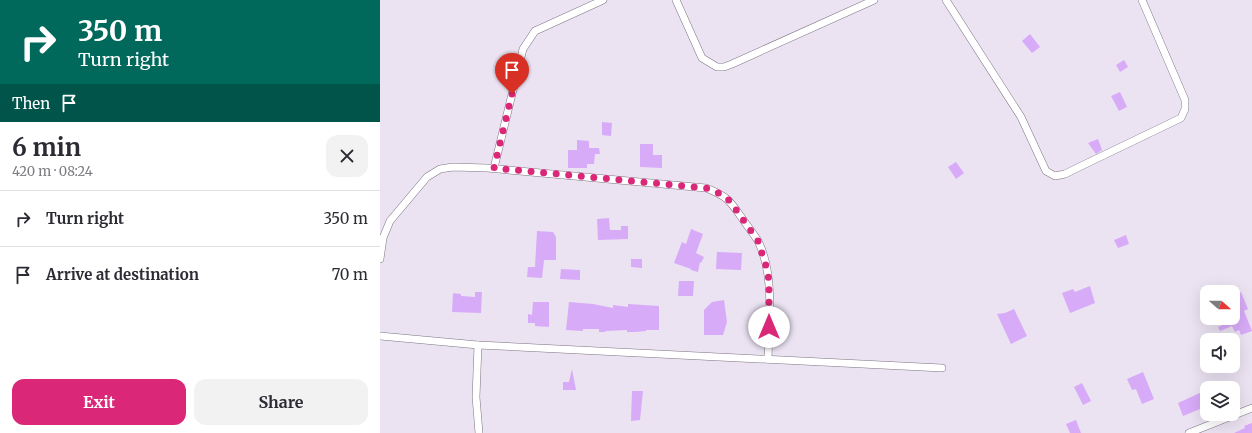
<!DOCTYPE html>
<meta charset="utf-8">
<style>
body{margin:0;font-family:Merriweather,serif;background:#f2f2f3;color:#2b2b33;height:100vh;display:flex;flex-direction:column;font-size:15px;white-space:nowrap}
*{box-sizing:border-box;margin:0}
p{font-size:13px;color:#7c7c81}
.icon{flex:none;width:22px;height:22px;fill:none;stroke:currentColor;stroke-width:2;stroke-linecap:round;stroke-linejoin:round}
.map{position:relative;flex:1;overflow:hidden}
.sheet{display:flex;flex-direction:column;background:#fff;width:380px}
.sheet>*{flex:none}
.hud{background:#00695c;color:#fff;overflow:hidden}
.needle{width:26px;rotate:110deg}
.buttons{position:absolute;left:820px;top:285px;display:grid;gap:8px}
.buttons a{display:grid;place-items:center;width:40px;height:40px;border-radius:8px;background:#fff;box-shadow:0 4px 16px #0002;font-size:20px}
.pin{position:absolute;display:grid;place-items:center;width:34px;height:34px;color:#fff;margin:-41px -17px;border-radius:50% 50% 50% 0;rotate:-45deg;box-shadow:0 0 4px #0007}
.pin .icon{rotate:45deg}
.me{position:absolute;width:44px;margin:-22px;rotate:0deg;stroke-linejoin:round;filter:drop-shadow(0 0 3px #0008)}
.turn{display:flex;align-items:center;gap:14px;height:84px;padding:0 12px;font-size:18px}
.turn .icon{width:52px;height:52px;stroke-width:2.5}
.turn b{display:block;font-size:28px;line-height:34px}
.then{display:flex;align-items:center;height:38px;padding:0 12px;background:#0003;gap:8px;font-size:15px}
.round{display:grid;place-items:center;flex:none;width:42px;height:42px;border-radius:12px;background:#f2f2f3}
.overview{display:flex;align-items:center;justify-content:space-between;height:68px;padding:0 12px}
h1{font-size:24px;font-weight:700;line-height:30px}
.button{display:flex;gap:8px;margin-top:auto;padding:8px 12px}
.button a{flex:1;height:46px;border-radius:12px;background:#db2777;color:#fff;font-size:16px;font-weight:700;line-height:46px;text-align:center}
.button a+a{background:#f2f2f3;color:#2b2b33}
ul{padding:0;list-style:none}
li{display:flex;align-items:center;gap:12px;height:56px;padding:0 12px;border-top:1px solid #e1e1e2}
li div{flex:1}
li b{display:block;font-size:15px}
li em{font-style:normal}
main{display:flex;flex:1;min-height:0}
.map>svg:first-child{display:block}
.building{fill:#d8abf8}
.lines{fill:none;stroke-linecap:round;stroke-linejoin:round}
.minor-casing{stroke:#7c7482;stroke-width:8}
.minor{stroke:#fff;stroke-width:7}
.route{stroke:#db2777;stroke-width:7;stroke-dasharray:0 12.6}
</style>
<main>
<section class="sheet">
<div class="hud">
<div class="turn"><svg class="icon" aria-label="right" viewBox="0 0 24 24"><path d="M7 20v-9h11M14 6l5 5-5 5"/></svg><div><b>350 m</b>Turn right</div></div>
<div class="then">Then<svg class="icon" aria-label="arrive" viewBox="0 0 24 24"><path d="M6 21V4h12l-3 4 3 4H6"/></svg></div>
</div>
<div class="overview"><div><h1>6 min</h1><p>420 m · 08:24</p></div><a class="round"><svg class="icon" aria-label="close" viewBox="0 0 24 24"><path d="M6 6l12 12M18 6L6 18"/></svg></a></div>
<ul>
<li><svg class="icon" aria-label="right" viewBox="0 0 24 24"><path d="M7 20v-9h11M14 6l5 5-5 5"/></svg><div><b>Turn right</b></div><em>350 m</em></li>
<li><svg class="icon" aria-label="arrive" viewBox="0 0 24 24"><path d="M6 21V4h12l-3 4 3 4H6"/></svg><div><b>Arrive at destination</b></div><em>70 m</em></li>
</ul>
<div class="button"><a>Exit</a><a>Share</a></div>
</section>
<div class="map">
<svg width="872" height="433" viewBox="0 0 872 433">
<rect width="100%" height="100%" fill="#ebe2f2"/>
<g class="building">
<path d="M650,34L660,47L652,53L642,41Z"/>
<path d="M744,60L748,67L740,72L736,65Z"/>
<path d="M740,92L747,107L739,111L731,96Z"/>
<path d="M222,122L232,123L231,136L222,135Z"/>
<path d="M718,139L722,150L716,154L708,143Z"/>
<path d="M197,140L209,141V148H219L220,154H215L214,164H207V168H188V150H197Z"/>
<path d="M260,144H273V155H282V168L260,167Z"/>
<path d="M576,162L584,173L576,179L568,167Z"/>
<path d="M229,218L230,230H241V226H248V239L218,240L217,219Z"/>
<path d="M311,229L323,234L316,253L324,257L321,263L320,262L318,272L311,270V269L294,263L302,242L306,244Z"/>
<path d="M157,231L173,232L176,237V260H164L162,278L147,277L148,267H155Z"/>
<path d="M746,235L749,244L738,248L734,240Z"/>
<path d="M337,252L362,253L361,270L336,269Z"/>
<path d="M251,259H262V268L251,267Z"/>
<path d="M181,269L200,270V280L180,279Z"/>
<path d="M299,281H314L313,296H298Z"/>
<path d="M710,286L715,303L690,313L682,293L693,289L695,292Z"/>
<path d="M95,292H102L101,313L72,312L73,293L81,294V296L95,297Z"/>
<path d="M861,292L868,309L864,311L872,331L861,335L859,330L855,332L852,326L840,331L838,327L854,320L853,295Z"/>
<path d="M344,300L347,322L343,335H324V310L332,302Z"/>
<path d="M153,302H169V327L155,326V323H148V314L152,315Z"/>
<path d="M189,302L213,304L233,308V305L248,307V304L279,306V330H266V331L255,332H247V330L226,331L225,332H219V329H203V331L186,330Z"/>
<path d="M634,309L647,336L631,344L617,314L625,313Z"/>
<path d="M192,369L196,390H183V382H189Z"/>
<path d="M763,372L774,399L762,404L756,389L752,390L747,379Z"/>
<path d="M702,383L711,401L703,405L694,387Z"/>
<path d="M252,391H263L260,420L251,421Z"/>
<path d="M822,392L825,398L827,397V406L803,416L798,403Z"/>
<path d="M696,420L701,433H690L686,424Z"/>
<path d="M872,423V433H854L865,428L864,426Z"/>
</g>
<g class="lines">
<defs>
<g id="minor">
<path d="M296,0L322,58L337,67H344L352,64L494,0"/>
<path d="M566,0L641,117L666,171L675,176L685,174L695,169L801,118L805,109V100L762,0"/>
<path d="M114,168L143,49L155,31L223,0"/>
<path d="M0,259L3,238L10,221L47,177L60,169L73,167L107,168L326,188C349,197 350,201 364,221C368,227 374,234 378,241C395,275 389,321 388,359"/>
<path d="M0,336L98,345L562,368"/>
<path d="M98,345L96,397L99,433"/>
<path d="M809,433L872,408"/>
</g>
</defs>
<use href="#minor" class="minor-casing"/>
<use href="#minor" class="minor"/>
</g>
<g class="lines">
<path class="route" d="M132,94L114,168L326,188L341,194L350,201L378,241L386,266L389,280V327"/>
</g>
</svg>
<div class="buttons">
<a><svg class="needle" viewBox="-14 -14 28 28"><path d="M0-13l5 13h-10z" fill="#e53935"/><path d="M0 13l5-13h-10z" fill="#7c7c81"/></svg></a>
<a><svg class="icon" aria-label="sound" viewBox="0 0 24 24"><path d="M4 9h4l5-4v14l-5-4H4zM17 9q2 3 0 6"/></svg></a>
<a><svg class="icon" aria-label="layers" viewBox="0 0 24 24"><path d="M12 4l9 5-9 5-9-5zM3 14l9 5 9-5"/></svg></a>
</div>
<div class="pin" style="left:132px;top:94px;background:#d93025"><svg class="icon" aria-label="arrive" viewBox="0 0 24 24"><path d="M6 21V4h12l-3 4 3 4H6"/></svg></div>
<svg class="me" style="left:389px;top:327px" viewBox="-20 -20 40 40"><circle r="19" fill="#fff"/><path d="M0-13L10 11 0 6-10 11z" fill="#db2777"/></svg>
</div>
</main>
